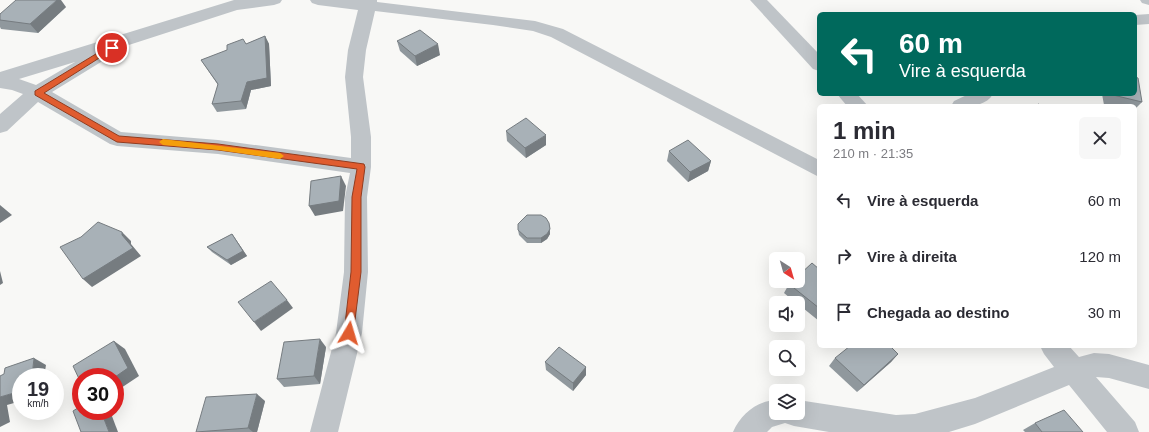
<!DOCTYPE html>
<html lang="pt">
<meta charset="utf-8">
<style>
body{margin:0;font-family:Arial,sans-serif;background:#f7f7f7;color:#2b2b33;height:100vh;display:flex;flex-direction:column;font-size:15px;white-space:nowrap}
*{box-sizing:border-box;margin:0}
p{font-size:13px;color:#7c7c81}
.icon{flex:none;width:22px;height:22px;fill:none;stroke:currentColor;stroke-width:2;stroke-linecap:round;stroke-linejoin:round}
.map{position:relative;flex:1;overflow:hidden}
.side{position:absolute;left:817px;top:104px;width:320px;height:244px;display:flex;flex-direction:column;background:#fff;border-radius:6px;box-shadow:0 4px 16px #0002}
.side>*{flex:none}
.top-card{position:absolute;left:817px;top:12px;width:320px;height:84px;border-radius:6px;box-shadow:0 4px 16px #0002;background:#00695c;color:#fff;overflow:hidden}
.needle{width:26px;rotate:143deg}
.controls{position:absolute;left:769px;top:252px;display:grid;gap:8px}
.controls a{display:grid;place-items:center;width:36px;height:36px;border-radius:6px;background:#fff;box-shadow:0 4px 16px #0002;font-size:20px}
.speed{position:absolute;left:12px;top:368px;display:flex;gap:8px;font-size:20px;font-weight:700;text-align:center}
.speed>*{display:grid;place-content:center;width:52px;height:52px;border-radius:50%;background:#fff;box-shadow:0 4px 16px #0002;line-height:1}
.speed small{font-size:10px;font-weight:400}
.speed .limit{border:6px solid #d22;background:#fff;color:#111}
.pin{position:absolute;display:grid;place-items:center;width:34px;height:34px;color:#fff;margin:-17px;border:2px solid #fff;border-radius:50%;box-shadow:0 1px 4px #0007}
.me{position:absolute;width:44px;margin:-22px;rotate:7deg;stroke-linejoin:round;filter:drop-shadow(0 0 3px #0008)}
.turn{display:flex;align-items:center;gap:14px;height:84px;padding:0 16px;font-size:18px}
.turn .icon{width:52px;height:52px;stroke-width:2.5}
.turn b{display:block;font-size:28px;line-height:34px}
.round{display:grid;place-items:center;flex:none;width:42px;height:42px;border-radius:6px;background:#f7f7f7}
.headline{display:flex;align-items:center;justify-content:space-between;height:68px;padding:0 16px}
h1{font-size:24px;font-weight:700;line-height:30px}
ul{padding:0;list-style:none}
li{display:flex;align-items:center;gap:12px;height:56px;padding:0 16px}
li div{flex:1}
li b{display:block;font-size:15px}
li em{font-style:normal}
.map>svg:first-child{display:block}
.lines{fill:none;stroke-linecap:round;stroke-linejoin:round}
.minor{fill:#bfc4c8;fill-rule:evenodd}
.wall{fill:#90989d}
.shaded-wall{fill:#767c80}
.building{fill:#a8b1b7;stroke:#767c80}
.route{fill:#e05c2f;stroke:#923c1f}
.slow{fill:#f59e0b}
</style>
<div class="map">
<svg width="1149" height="432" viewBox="0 0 1149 432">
<rect width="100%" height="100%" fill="#f8f8f6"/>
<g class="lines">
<g class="minor">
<path d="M234,0H282L280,3L274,5L237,10L101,54L104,58L101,62L52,92L121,132L218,140L351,158V137L345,77L348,50L358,10L318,5L312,3L310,0H377V2L535,21L563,29L819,160V177L551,37L533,31L493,25L375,11L366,50L363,77L371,137V167L367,197L368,272L362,333L338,432H310L336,333L344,272L345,197L350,173L218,154L117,146L110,144L38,102L7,131L0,133V114L23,94L12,90L0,88V72ZM75,62L36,85L19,79Z"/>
<path d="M750,0H767L819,54V71L813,69Z"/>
<path d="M1140,0H1149V5L1142,3Z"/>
<path d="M1149,14V24L1135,25V15Z"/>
<path d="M837,94H857L868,106H847Z"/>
<path d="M969,94H993C985,108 966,106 951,106L954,101Z"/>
<path d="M1040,346H1069L1079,357L1094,353L1109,354L1149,365V389L1109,378L1096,377L1135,422L1139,432H1107L1069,385L975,424L949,432H829L794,426L785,423L772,427L767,432H733C741,414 757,401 776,400V413H798V400L896,415L915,414L975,398L1054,367L1044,354Z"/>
</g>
</g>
<g class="wall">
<path d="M66,7L38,33L1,29L0,27V14Z"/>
<path d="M265,36L269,44L271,86L251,90L246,109L217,112L212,104L218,85L201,60L246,44Z"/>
<path d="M397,41L440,55L417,66L400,51Z"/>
<path d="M1102,94H1135L1142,102L1135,109V106H1106L1104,105Z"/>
<path d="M506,131L546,145L526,158L507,141Z"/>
<path d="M669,151L711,161L708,171L688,182L667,161Z"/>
<path d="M550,228V234L547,239L541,243H527L519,235L518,230Z"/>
<path d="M232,234L247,256L231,265L212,252L207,247Z"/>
<path d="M819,269V321L798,304V303H796L784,293L789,284Z"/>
<path d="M326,347L320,384L284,387L277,379Z"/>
<path d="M898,354L891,362L857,392L829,366L835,358Z"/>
<path d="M545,362L586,367V375L573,391L546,370Z"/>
<path d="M265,401L257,432H196Z"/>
<path d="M1035,423L1083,432H1025L1023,430Z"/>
</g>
<g class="shaded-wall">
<path d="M57,0H61L66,7L38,33L30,24Z"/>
<path d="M265,36L269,44L271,86L251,90L246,109L241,101L247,82Z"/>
<path d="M438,44L440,55L417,66L415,56Z"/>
<path d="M546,135V145L526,158L525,148Z"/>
<path d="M711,161L708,171L688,182L690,172Z"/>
<path d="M341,176L346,186L343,211L315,216L309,206Z"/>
<path d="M0,205L12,215L0,223Z"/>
<path d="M549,223L550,234L547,239L541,243V238Z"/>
<path d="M122,232L131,241V244L141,256L92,287L83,279Z"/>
<path d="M232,234L247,256L231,265L227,260Z"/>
<path d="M0,271L3,283L0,285Z"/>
<path d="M287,300L293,308L261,331L254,322Z"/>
<path d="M320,339L326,347L320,384L314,376Z"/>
<path d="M114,341L125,349L139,376L115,392Z"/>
<path d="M898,354L891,362L857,392L864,385Z"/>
<path d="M34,358L46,365L44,377H32Z"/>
<path d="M586,367V375L573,391V383Z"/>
<path d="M21,391V401L7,405L10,422L0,427V397Z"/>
<path d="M257,394L265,401L257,432H253L248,428Z"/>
<path d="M101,411H110L118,432H109Z"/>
</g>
<g class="building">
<path d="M16,0H57L30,24L0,20V14Z"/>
<path d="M420,30L438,44L415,56L397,41Z"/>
<path d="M265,36L267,78L247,82L241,101L212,104L218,84L201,60L227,50V45L243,39L246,44Z"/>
<path d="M1135,77L1138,78L1142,102L1113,95V94H1135Z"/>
<path d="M1038,104L1044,106H1037Z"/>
<path d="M526,118L546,135L525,148L506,131Z"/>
<path d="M688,140L711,161L690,172L669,151Z"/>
<path d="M341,176L339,201L309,206L311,181Z"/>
<path d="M527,215H541L546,218L549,223L550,229L547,234L541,238H527L518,230V224Z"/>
<path d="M98,222L122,232V235L133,248L83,279L60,247L81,237Z"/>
<path d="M232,234L243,251L227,260L207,247Z"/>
<path d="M812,263L819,269V308L789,284L793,281H798V276Z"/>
<path d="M271,281L287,300L254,322L238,302Z"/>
<path d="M320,339L314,376L277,379L284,342Z"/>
<path d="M114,341L128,368L115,377H81V383L73,366Z"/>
<path d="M850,346H890L898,354L864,385L835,358Z"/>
<path d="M559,347L586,367L573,383L545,362Z"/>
<path d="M34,358L32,377H21V391L0,397V376L4,374L5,368Z"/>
<path d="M257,394L248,428L196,432L206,397Z"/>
<path d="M81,406V411H101L109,432H81L73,411Z"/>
<path d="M1064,410L1083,432H1042L1035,423Z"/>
</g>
<path class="route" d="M109,46L115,48L44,93L119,136L218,144L364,164L365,167L361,197V272L353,336L349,338L345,336L344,333L351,272L352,197L357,169L218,150L117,142L35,95V91Z"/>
<path class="slow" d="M163,139L280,153L284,156L280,159L218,150L163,145L159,142Z"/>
</svg>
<div class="controls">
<a><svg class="needle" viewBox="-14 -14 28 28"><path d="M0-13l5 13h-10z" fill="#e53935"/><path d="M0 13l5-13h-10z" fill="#7c7c81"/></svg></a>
<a><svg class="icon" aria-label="sound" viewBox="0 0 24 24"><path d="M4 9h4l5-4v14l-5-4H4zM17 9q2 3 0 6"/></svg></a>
<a><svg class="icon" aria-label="search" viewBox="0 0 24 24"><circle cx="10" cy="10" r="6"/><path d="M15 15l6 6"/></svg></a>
<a><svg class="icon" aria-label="layers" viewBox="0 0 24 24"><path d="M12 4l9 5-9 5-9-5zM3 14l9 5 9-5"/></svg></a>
</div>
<div class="speed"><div>19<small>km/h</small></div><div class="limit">30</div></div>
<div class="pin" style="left:112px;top:48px;background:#d93025"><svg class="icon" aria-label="arrive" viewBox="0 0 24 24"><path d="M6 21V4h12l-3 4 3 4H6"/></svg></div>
<svg class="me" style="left:349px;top:333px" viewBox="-20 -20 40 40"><path d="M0-17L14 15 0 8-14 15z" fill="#e05c2f" stroke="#fff" stroke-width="4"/></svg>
<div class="top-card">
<div class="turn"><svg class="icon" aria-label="left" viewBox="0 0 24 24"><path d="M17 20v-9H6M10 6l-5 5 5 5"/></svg><div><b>60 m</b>Vire à esquerda</div></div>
</div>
<section class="side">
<div class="headline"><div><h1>1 min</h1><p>210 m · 21:35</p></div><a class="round"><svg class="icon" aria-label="close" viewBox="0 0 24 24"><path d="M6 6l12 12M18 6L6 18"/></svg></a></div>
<ul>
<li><svg class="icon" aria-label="left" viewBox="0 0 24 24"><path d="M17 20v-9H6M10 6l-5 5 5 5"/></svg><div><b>Vire à esquerda</b></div><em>60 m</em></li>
<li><svg class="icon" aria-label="right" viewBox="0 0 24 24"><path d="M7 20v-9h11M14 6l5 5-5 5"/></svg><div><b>Vire à direita</b></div><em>120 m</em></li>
<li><svg class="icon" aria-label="arrive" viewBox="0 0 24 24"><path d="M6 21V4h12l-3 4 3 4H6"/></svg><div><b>Chegada ao destino</b></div><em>30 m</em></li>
</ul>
</section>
</div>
